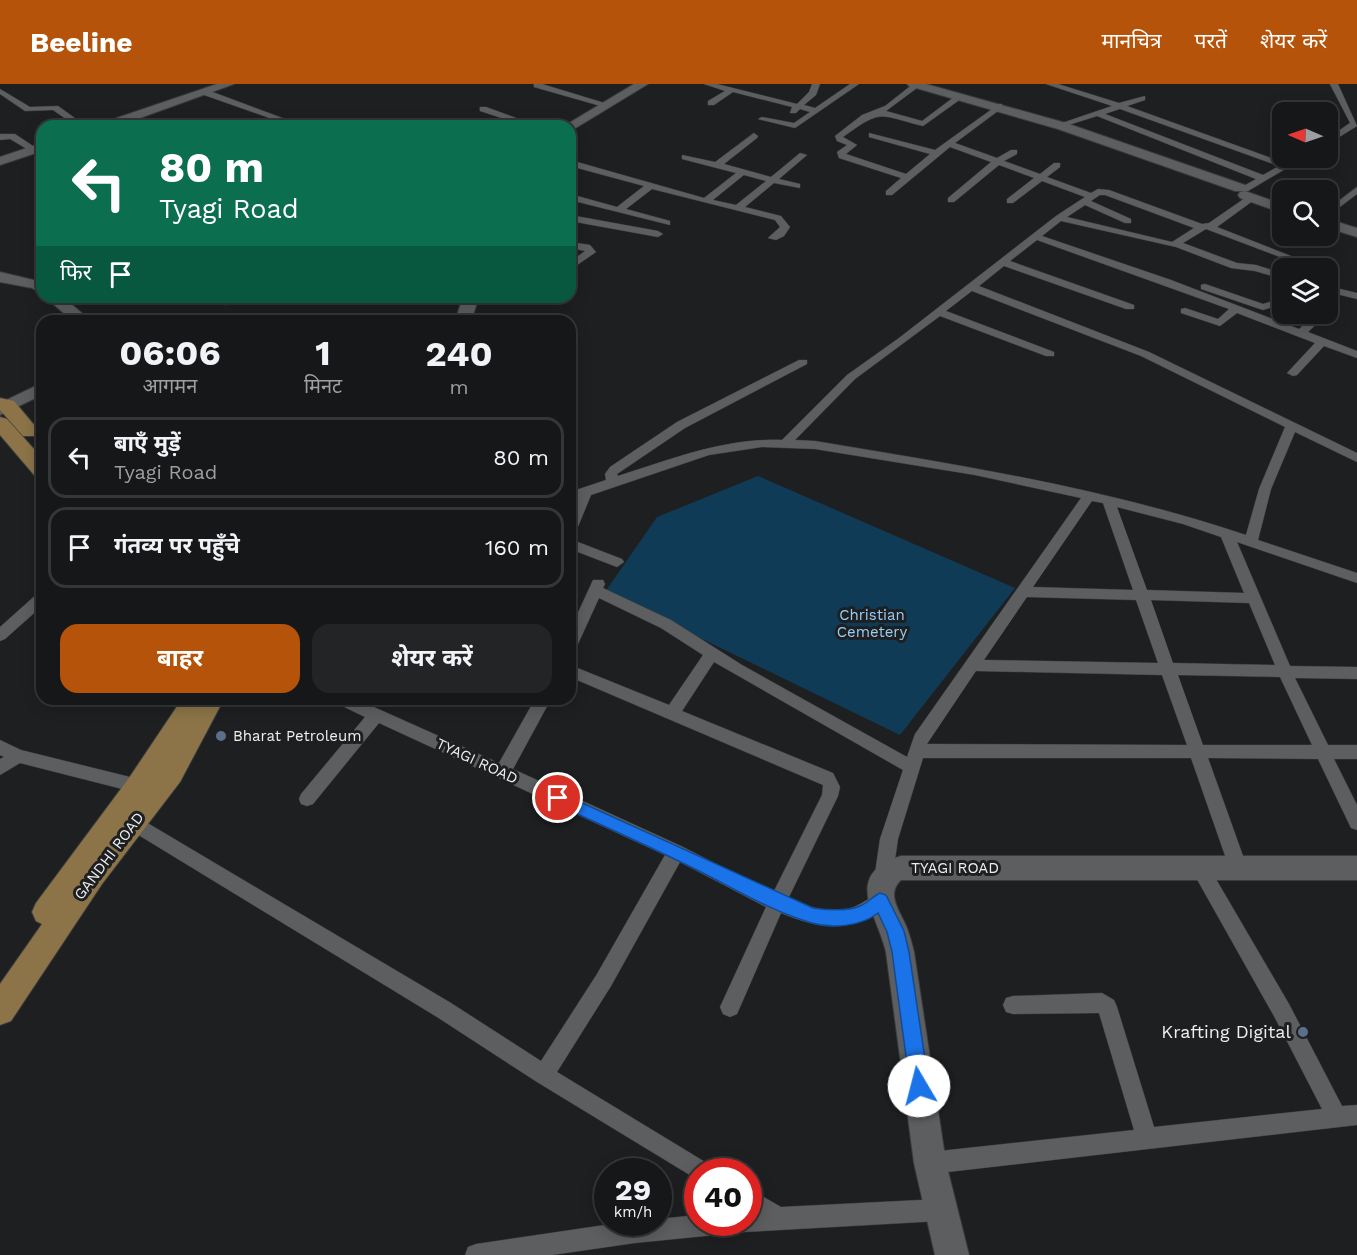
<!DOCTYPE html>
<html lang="hi">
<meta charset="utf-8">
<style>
body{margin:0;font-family:"Work Sans","Noto Sans Devanagari",sans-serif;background:#232426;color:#f1f3f6;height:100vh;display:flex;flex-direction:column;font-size:22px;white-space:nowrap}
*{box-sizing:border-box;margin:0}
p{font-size:20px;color:#9e9fa2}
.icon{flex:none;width:33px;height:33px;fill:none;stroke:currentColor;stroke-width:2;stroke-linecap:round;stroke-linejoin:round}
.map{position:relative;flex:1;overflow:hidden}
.side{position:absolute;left:36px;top:231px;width:540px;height:390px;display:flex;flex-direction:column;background:#161719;border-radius:18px;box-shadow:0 3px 15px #0003,0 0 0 2px #353638}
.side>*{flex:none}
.top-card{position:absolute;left:36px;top:36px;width:540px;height:183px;border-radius:18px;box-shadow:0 3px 15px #0003,0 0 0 2px #353638;background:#0b6e4f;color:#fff;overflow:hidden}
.needle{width:39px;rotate:272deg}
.fabs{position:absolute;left:1272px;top:18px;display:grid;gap:12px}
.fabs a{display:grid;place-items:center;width:66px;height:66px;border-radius:12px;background:#161719;box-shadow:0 3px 15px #0003,0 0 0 2px #353638;font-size:30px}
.speed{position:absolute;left:594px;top:1074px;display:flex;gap:12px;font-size:30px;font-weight:700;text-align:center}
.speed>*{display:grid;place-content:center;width:78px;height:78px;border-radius:50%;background:#161719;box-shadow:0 3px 15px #0003,0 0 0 2px #353638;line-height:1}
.speed small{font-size:15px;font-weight:400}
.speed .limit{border:9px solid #d22;background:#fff;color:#111}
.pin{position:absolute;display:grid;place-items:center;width:51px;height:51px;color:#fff;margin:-26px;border:3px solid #fff;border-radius:50%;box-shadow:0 2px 6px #0007}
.me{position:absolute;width:66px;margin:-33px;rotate:352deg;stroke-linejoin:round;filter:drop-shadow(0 0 4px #0008)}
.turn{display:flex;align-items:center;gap:21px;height:126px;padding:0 24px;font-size:27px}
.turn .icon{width:78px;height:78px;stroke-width:2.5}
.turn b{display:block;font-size:42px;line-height:51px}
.then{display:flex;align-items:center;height:57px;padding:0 24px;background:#0003;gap:12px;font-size:22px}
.eta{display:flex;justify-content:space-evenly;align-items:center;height:102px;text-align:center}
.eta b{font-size:36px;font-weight:700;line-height:42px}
.cta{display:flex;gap:12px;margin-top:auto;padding:12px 24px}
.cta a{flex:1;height:69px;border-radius:18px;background:#b45309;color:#fff;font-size:24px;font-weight:700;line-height:69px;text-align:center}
.cta a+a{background:#232426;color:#f1f3f6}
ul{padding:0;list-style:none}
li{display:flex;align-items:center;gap:18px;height:81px;margin:0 12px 9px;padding:0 12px;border:3px solid #353638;border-radius:18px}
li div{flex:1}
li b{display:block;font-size:22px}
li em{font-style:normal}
header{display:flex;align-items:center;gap:36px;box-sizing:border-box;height:84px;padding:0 30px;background:#b45309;color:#fff}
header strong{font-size:28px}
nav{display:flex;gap:33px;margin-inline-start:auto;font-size:21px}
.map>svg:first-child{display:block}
.green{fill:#103b57}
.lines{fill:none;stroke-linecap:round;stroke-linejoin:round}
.street-casing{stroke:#393b3c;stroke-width:1}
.secondary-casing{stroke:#393b3c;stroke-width:2}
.primary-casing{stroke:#393b3c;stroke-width:2}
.street{fill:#5c5e60;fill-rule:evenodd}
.secondary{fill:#5c5e60;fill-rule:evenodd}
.primary{fill:#8c7448;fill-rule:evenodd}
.route{fill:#1a73e8;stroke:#114b97;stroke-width:1.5}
.service-dot{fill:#5c6f8a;stroke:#1d1f21;stroke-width:2}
.labels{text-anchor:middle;stroke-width:6;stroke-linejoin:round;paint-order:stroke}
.park-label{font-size:15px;fill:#98cdf6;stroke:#1d1f21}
.poi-label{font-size:15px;fill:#eceeef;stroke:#1d1f21;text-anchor:start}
.street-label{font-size:15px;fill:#eceeef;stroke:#1d1f21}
.near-poi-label{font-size:18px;fill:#eceeef;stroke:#1d1f21;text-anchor:end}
</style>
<header>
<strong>Beeline</strong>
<nav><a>मानचित्र</a><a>परतें</a><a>शेयर करें</a></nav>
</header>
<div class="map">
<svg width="1357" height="1171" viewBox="0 0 1357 1171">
<rect width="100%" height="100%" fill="#1d1f21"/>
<path class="green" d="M758,392L1015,504L900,651L605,508L657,433Z"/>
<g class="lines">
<defs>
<g id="street">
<path d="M534,0H542L611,21L604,23L534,3Z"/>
<path d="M704,0H717L797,20L809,8L812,0H820L816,11L804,21L815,24L850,0H859L795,44L758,35L762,33L794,39L810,28L800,25L796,29H790L792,23L733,8L714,21H708V17L725,7Z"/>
<path d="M913,0L921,1L886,27L922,37L958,10L965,12L923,42C878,31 883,24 843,53L857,61L846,70L906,90L930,70L869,53V49L935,66L999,20H1002V24L955,59L997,74L1011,66H1017V70L1004,77L1040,90L1054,79H1060V83L1047,93L1091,109L1098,105L1109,106L1202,140L1209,139L1248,112H1254V116L1217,143L1319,183L1309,184L1206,145L1183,159L1237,179L1256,181L1282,189V195L1255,187L1231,184L1176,163L1061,137L1042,152L1171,196L1299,245L1316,230H1327L1308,248L1357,267V274L1324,262L1297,291L1293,292L1287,289L1315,259L1237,229L1220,242L1181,229V225L1185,224L1218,235L1229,225L1037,156L1010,177L1134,221V225H1126L1004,182L979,202L1149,268L1357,369V378L1295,348L1271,405L1258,456L1357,489V499L1237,458L1290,582L1357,583V595L1295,594L1328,661H1357V675H1334L1357,721V746L1351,744L1318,675L1208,674L1247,783L1244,789L1238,791L1232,789L1229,783L1191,674H923L898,755L892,796L889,802L883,804L877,802L874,796L880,755L903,686L714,578L682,627L833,689L840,703L838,712L788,815C808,823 832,831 854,823C864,819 871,812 880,809L886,811L889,817C885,826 876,830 868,834C837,849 811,841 781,829L737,930L730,933L723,930L720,923L766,823L680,778L611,902L557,988L710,1081L713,1088H698V1096L537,998L437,933L127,744L125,739L127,734L133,732L139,734L451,919L541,977L597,890L665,771L379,639L313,720L307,722L301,720L299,715L301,710L365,633L336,619L333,615H356L499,679L535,615H551L513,685L683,763L773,809L822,711L823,701L570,593V581L669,621L703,571L661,544L599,514L577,562L575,566L570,568V546L593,496H603L605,500L603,504L671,536L742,581L907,673L915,650L1081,414L975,391L815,365L762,363L709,371L591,411L577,445L570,450V429L576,416L570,417V408L606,396L605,390L610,383L677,338L799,276H807V280L685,344L617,390L618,392C672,375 724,354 782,356L847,291L899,254L1056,132L1085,113L1042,97L1013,119H1007V115L1034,94L999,81L954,118H948V114L991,78L950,63L892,111H886V107L901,94L839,74L837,68L847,61L837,57L835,52L862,31L885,22ZM1100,111H1105L1194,144L1172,158L1067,133L1085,121L1125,139H1131V135L1091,117ZM972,207L1141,272L1285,343L1259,405L1246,451C1106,404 960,381 815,357L795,356L855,295L940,232L1046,272H1054V268L946,227ZM1092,417L1103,419L1133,506L1033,503ZM1117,423L1183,440L1221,453L1244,509L1147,506ZM1027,513L1136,516L1158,579L984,576ZM1151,516L1249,519L1275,581L1173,579ZM976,587L1162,591L1187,661L927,660ZM1178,591L1280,593L1312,661H1203Z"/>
<path d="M1046,0H1058L1119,19L1145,12V16L1127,22L1285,79L1295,74H1304L1248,107H1242V103L1256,95L1097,32L1059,44V40L1112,22ZM1120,25L1279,82L1263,91L1105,30Z"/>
<path d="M1330,0H1338L1357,42L1328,60V54L1350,39Z"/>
<path d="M0,5L30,23L58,22L86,42H76L53,26L25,27L0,10Z"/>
<path d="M204,7H210L304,42H292L204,11Z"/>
<path d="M480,23H486L538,42H526L480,27Z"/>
<path d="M754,49L758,52L757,54L724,80L771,93L800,69L807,71L779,95L800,100V104L774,99L745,123L781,132L790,143L784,152L776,156L768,154L780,143L775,136L652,105L626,125L670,137V141L570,116V110L617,123L644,102L570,82V76L704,114L736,89L682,75V71L715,78ZM744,91L766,97L736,121L713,116Z"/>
<path d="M0,50H15L39,66L32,68L10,55L0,56Z"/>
<path d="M1357,103V110L1328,132V125Z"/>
<path d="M570,131L658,147L663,150L658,153L570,137Z"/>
<path d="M570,158L590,161L596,168L570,186V178L585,167L570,164Z"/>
<path d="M1205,200L1263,220L1282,214V220L1263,226L1201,205V201Z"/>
<path d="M1328,202L1357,209V215L1328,208Z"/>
<path d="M201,213L226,215L252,213L226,221L201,217Z"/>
<path d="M570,455L622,475L624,478L617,483L570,465Z"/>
<path d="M42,509V522L5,555L0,557V543L37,510Z"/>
<path d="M0,656L21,666L138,695L144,697L146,702L144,707L138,709L20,679L0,691V675L4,673L0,671Z"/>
<path d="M1200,776L1206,778L1289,920L1342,1022L1357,1021V1041L930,1090L923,1086L919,1079L923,1072L930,1068L1134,1046L1099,929L1013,930L1006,928L1003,921L1006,914L1013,912L1102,909L1114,916L1117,923L1154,1043L1322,1025L1275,934L1194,790L1191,784L1194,778Z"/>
<path d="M748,1104L781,1123L940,1115L948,1118L951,1126L948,1134L940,1137L745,1148L635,1159L552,1171H465L468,1163L476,1160L625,1138H658V1135L698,1131V1138H748Z"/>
</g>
<g id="secondary">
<path d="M217,0H234L118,42H100L102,39Z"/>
<path d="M634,0H648L574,45L570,46V42H564Z"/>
<path d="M907,0H926L1066,39L1245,101L1247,104L1245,107H1235L1058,45L909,2Z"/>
<path d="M42,59V67L0,81V73Z"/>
<path d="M1245,107L1282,120V129L1240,114L1238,111L1240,108Z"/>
<path d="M1328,135L1357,144V153L1328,144Z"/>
<path d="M0,188L42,198V210L32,204L0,198Z"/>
<path d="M45,213H63L91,237H73Z"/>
<path d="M463,213H479L471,237H455Z"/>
<path d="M42,299V311L0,331V319Z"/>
<path d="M901,772H1357V796H901C885,811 901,828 907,844C910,852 912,860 914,868L946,1079L969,1171H935L914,1079L886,868C877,829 842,791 901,772Z"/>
</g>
<g id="primary">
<path d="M0,314L14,317L40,348L37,352H23L0,326Z"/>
<path d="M0,333L7,335L42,374V394L35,392L0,351Z"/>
<path d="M182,615H224L180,698L102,800L11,937L0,941V900L42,840L36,837L32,828L36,819L129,694Z"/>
</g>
</defs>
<use href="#street" class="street-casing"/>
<use href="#secondary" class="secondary-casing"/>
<use href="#primary" class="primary-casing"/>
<use href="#street" class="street"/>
<use href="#secondary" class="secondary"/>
<use href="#primary" class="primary"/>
</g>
<path class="route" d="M558,708L813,824C827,826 846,828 860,822C868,819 873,812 880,809L886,811L904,847L909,868L929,1002L926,1009L919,1011L913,1009L910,1002L892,868L887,848L878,829C862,842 832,845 812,839C773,828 735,805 699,787C651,763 602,741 553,719L551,714L553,710Z"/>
<g class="service-dot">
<circle cx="221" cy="652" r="6"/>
<circle cx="1303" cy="948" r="6"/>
</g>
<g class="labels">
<g class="park-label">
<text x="872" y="536">Christian<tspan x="872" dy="17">Cemetery</tspan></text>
</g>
<g class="poi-label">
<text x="233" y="657">Bharat Petroleum</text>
</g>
<g class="street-label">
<text transform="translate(477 677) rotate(25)" y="5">TYAGI ROAD</text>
<text transform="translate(109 772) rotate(-53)" y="5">GANDHI ROAD</text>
<text x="955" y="789">TYAGI ROAD</text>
</g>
<g class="near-poi-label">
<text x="1291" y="954">Krafting Digital</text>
</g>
</g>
</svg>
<div class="fabs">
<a><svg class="needle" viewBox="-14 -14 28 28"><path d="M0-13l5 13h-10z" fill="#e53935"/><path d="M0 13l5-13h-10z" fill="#9e9fa2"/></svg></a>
<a><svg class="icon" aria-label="search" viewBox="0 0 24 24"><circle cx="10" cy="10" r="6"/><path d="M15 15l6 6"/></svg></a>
<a><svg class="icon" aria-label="layers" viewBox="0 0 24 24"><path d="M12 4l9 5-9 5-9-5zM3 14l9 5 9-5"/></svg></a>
</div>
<div class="speed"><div>29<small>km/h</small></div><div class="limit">40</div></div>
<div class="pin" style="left:558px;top:714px;background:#d93025"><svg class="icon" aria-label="arrive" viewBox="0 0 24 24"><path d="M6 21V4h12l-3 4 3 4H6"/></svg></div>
<svg class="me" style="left:919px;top:1002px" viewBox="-20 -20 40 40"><circle r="19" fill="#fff"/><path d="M0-13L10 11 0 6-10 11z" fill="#1a73e8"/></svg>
<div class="top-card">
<div class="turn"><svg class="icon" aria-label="left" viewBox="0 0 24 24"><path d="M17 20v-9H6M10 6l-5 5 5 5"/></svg><div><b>80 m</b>Tyagi Road</div></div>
<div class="then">फिर<svg class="icon" aria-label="arrive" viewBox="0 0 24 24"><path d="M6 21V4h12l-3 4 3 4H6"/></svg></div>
</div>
<section class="side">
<div class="eta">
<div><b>06:06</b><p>आगमन</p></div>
<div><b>1</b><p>मिनट</p></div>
<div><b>240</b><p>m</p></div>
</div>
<ul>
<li><svg class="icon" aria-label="left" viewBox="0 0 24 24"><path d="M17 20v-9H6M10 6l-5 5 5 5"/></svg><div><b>बाएँ मुड़ें</b><p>Tyagi Road</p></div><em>80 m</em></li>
<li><svg class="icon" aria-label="arrive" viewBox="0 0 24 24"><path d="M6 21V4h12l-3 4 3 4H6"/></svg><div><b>गंतव्य पर पहुँचे</b></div><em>160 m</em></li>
</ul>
<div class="cta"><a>बाहर</a><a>शेयर करें</a></div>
</section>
</div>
